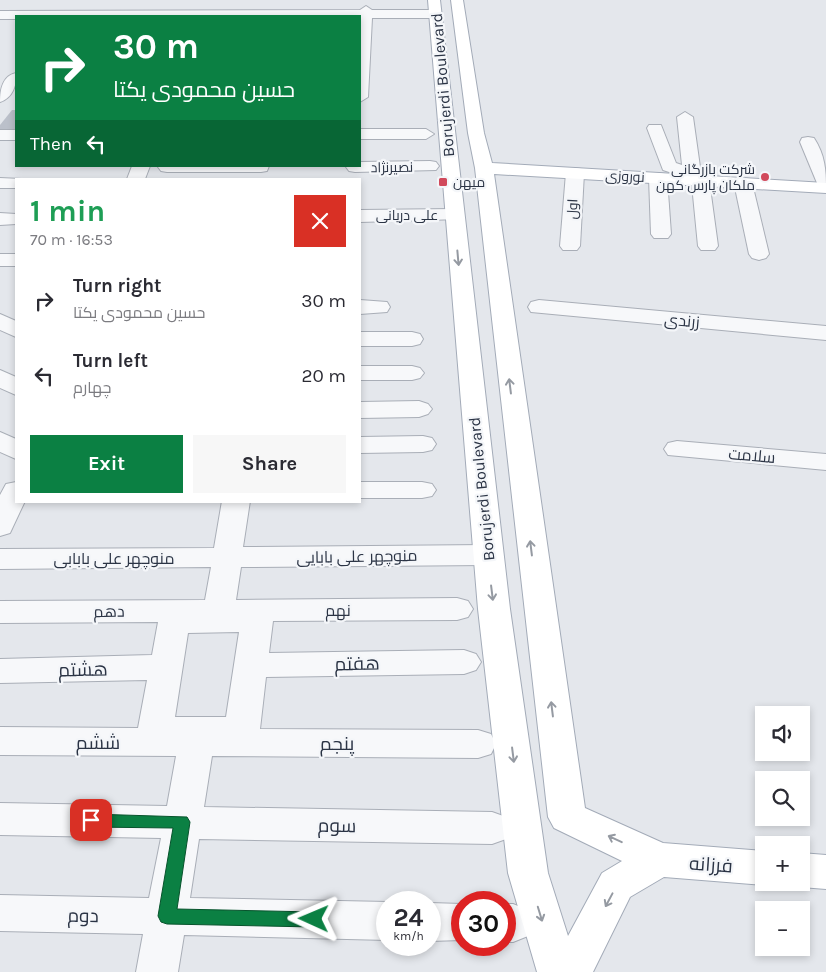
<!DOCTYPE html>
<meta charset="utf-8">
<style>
body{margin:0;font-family:Karla,Cairo,sans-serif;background:#f7f7f7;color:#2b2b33;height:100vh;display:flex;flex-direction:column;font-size:19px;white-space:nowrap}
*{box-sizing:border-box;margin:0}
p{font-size:16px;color:#7c7c81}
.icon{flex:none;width:28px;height:28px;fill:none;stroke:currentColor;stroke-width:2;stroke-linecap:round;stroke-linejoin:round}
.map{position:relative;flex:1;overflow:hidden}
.panel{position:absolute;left:15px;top:178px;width:346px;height:325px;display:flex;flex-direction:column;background:#fff;border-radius:0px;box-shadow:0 2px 8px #0003}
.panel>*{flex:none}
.guide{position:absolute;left:15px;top:15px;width:346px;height:152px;border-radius:0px;box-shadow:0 2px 8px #0003;background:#0b8043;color:#fff;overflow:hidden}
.tools{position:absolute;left:755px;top:706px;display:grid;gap:10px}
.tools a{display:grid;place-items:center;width:55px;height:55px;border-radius:0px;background:#fff;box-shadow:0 2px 8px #0003;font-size:25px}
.speed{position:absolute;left:376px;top:891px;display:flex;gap:10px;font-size:25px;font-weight:700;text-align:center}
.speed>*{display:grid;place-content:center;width:65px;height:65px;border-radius:50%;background:#fff;box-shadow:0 2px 8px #0003;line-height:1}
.speed small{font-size:12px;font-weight:400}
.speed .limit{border:8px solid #d22;background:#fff;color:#111}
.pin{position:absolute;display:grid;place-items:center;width:42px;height:42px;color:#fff;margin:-21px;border-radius:10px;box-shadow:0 2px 8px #0006}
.me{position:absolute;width:55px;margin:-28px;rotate:271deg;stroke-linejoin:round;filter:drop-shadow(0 0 4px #0008)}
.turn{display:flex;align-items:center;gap:18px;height:105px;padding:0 15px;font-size:22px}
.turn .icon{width:65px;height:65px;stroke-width:2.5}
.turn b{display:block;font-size:35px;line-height:42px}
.then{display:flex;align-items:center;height:48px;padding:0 15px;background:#0003;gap:10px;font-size:19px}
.round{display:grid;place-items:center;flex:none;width:52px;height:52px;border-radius:0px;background:#f7f7f7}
.headline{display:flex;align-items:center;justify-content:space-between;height:85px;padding:0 15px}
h1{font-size:30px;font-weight:700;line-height:38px;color:#1e9e55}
.action{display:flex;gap:10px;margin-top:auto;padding:10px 15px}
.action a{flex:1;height:58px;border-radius:0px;background:#0b8043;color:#fff;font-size:20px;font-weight:700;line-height:58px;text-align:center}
.action a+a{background:#f7f7f7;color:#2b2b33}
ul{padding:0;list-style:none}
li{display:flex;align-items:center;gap:15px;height:75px;padding:0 15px}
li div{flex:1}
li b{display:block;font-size:19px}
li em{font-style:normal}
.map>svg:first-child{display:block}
.building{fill:#bbc0ca}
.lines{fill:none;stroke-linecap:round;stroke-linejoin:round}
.minor-casing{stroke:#a9aeb7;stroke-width:2}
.major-casing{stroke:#a3abb8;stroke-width:2}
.minor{fill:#f7f8fa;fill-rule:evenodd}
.major{fill:#fff;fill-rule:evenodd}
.oneway{stroke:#959aa2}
.route{fill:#0b8043;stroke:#07532c}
.poi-dot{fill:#d1495b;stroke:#f4f6f9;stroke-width:2}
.labels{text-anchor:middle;stroke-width:4.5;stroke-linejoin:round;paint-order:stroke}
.far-street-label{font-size:14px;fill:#2b3445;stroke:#f4f6f9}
.far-poi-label{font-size:14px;fill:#2b3445;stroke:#f4f6f9;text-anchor:end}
.street-label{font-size:16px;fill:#2b3445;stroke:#f4f6f9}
.near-street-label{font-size:19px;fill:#2b3445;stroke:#f4f6f9}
</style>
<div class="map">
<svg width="826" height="972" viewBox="0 0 826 972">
<rect width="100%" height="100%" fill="#e4e7ec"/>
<path class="building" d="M12,110H16V129H0V125Z"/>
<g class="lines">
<defs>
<g id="minor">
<path d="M366,6L372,10H435L441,14L435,18H372L368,97L360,102V16H16V19H0V11L360,10Z"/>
<path d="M16,73C17,84 13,98 0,102C0,90 2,76 16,73Z"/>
<path d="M685,112L693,117L700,167L695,173L696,176H706L709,180L718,246L715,250H701L698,246L692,185L683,184L678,175L663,170L647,128L649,125H661L676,163L682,165L677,117Z"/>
<path d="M360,129H426L434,134L426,139H360Z"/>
<rect x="0" y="130" width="16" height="10"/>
<path d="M808,137L814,138C825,155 826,170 826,188L820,187L817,183L800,142L802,138Z"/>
<path d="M430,161L436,162L439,166L436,170L355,172L349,171L346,167L360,166V162Z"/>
<path d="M132,166H150L145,179H127Z"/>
<path d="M269,166L267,171L261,172H167L161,171L158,167Z"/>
<path d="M575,168L581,169L584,173L580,246L577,250H563L560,246L566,173L569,169Z"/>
<path d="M658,173L664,174L667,178L671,234L668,238H654L651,234L649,178L652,174Z"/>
<path d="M0,178L21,179H16V188H0Z"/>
<path d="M743,178L749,179L752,183L769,254L766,258L759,260L752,258L749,254L734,183L737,179Z"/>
<path d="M454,209L461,211L463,215L461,219L360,222V210Z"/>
<path d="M0,213L16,214V224L0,225Z"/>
<rect x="0" y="254" width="16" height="12"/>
<path d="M360,300L387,302L390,307L387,312L360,314Z"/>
<path d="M539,300L826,326V340L531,312L528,307L531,302Z"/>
<path d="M0,314L16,321V337L0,330Z"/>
<path d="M360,332H412L420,334L423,339L420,344L412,346H360Z"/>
<path d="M360,366H412L420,368L424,373L420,378L412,380H360Z"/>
<path d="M0,370L16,377V395L0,388Z"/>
<path d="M419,401L428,404L432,409L428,414L419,417L360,418V402Z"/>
<path d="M0,432L16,439V459L0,452Z"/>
<path d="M423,436L432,438L436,444L432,450L423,452L360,453V437Z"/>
<path d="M677,441L826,454V470L668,455L664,449L668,443Z"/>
<path d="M16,482V501H25L10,533L0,536V495L6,484Z"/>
<path d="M360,482H422L432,484L436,490L432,496L422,498H360Z"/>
<path d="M222,501H250L243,547L487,545L497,548L502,555L497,562L487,565L241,567L236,600L457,598L468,601L473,609L468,617L457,620L273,621L269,653L464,650L476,654L481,662L476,670L464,674L266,677L260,729L478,730L491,734L496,744L491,754L478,758L212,756L204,807L492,812L506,817L511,828L506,839L492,844L199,839L190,898L388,902V940L184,935L178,972H136L143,934L0,931V895L149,898L161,838L0,835V803L167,806L176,756L0,755V727L138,728L147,680L0,683V659L152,655L158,622L0,623V601L205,600L211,567L0,569V549L214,548ZM239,632L226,717H175L188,633Z"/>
<path d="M430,903L462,904V940L430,941Z"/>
<path d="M505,904H513L528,910L534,923L528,936L513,942H505Z"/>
</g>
<g id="major">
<path d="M428,0H440L510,609L548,873L568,936L602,873L622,861L554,828L548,817L475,168L468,133L451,0H463L484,133L492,163L826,183V193L494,174L585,808L663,843L764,851V882H771L764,885L664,877L630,897L593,972H537L508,873L478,609Z"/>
<path d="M801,853L826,855V889L801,887L788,882H801Z"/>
</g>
</defs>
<use href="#minor" class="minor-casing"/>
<use href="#major" class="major-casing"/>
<use href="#minor" class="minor"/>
<use href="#major" class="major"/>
</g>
<defs><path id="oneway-shaft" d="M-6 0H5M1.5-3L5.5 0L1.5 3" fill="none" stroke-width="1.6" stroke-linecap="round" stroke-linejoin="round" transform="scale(1.25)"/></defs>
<g class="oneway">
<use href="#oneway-shaft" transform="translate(458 258) rotate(85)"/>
<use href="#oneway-shaft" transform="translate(510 386) rotate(-97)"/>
<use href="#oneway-shaft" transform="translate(531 548) rotate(-97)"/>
<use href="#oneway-shaft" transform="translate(492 593) rotate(83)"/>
<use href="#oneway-shaft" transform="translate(552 709) rotate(-97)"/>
<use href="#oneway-shaft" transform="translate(513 755) rotate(83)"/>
<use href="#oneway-shaft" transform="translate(615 839) rotate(-155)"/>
<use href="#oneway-shaft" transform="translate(609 900) rotate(118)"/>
<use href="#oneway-shaft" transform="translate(540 914) rotate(73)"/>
</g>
<path class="route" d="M91,814L187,817L190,822L177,909L314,912L320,914L323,919L320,925L314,927L167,924L161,922L158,916L173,828L91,827L85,825L83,820L85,816Z"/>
<g class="poi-dot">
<circle cx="765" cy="177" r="5"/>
<rect x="438" y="177" width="10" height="10" rx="2.5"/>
</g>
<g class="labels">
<g class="far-street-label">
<text transform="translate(392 167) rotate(-1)" y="5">نصیرنژاد</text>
<text transform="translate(625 176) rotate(3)" y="5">نوروزی</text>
<text transform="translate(572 209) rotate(-87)" y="5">اول</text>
<text x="407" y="220">علی دریانی</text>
</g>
<g class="far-poi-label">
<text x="755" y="174">شرکت بازرگانی<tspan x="755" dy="16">ملکان پارس کهن</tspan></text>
<text x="453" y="187" text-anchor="start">میهن</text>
</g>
<g class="street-label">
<text transform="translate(442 85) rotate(-95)" y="6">Borujerdi Boulevard</text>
<text transform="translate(682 320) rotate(5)" y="6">زرندی</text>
<text transform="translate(752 455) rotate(5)" y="6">سلامت</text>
<text transform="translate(481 489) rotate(-96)" y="6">Borujerdi Boulevard</text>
<text transform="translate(357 556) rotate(-1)" y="6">منوچهر علی بابایی</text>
<text x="114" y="564">منوچهر علی بابابی</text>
<text x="338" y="616">نهم</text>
<text transform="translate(109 611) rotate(-1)" y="6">دهم</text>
</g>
<g class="near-street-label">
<text transform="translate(357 663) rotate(-1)" y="7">هفتم</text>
<text transform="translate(83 669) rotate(-1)" y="7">هشتم</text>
<text x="98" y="749">ششم</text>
<text x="337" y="750">پنجم</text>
<text transform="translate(337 825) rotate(1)" y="7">سوم</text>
<text transform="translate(711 864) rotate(4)" y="7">فرزانه</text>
<text transform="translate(83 915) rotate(1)" y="7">دوم</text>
</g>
</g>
</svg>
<div class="tools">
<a><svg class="icon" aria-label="sound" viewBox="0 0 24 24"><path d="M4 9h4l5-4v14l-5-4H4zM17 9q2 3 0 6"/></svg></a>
<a><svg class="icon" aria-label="search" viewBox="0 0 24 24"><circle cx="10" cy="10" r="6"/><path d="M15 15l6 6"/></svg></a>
<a>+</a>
<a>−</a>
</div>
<div class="speed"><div>24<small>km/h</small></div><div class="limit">30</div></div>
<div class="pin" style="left:91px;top:820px;background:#d93025"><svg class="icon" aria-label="arrive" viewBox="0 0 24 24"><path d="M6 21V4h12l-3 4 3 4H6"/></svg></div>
<svg class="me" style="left:314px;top:919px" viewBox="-20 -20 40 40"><path d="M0-17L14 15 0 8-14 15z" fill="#0b8043" stroke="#fff" stroke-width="4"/></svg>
<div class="guide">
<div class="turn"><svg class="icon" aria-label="right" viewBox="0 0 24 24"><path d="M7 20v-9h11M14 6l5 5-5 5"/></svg><div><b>30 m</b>حسین محمودی یکتا</div></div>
<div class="then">Then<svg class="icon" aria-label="left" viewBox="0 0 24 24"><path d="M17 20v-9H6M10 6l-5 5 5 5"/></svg></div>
</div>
<section class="panel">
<div class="headline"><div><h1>1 min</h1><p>70 m · 16:53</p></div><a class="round" style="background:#d93025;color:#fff"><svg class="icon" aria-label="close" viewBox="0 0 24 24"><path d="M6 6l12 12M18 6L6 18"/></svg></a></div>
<ul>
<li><svg class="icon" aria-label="right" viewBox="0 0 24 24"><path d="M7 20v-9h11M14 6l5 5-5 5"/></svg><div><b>Turn right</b><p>حسین محمودی یکتا</p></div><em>30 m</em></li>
<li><svg class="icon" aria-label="left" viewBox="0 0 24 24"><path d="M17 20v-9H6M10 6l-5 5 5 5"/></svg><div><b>Turn left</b><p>چهارم</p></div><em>20 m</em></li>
</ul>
<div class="action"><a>Exit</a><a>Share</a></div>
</section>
</div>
